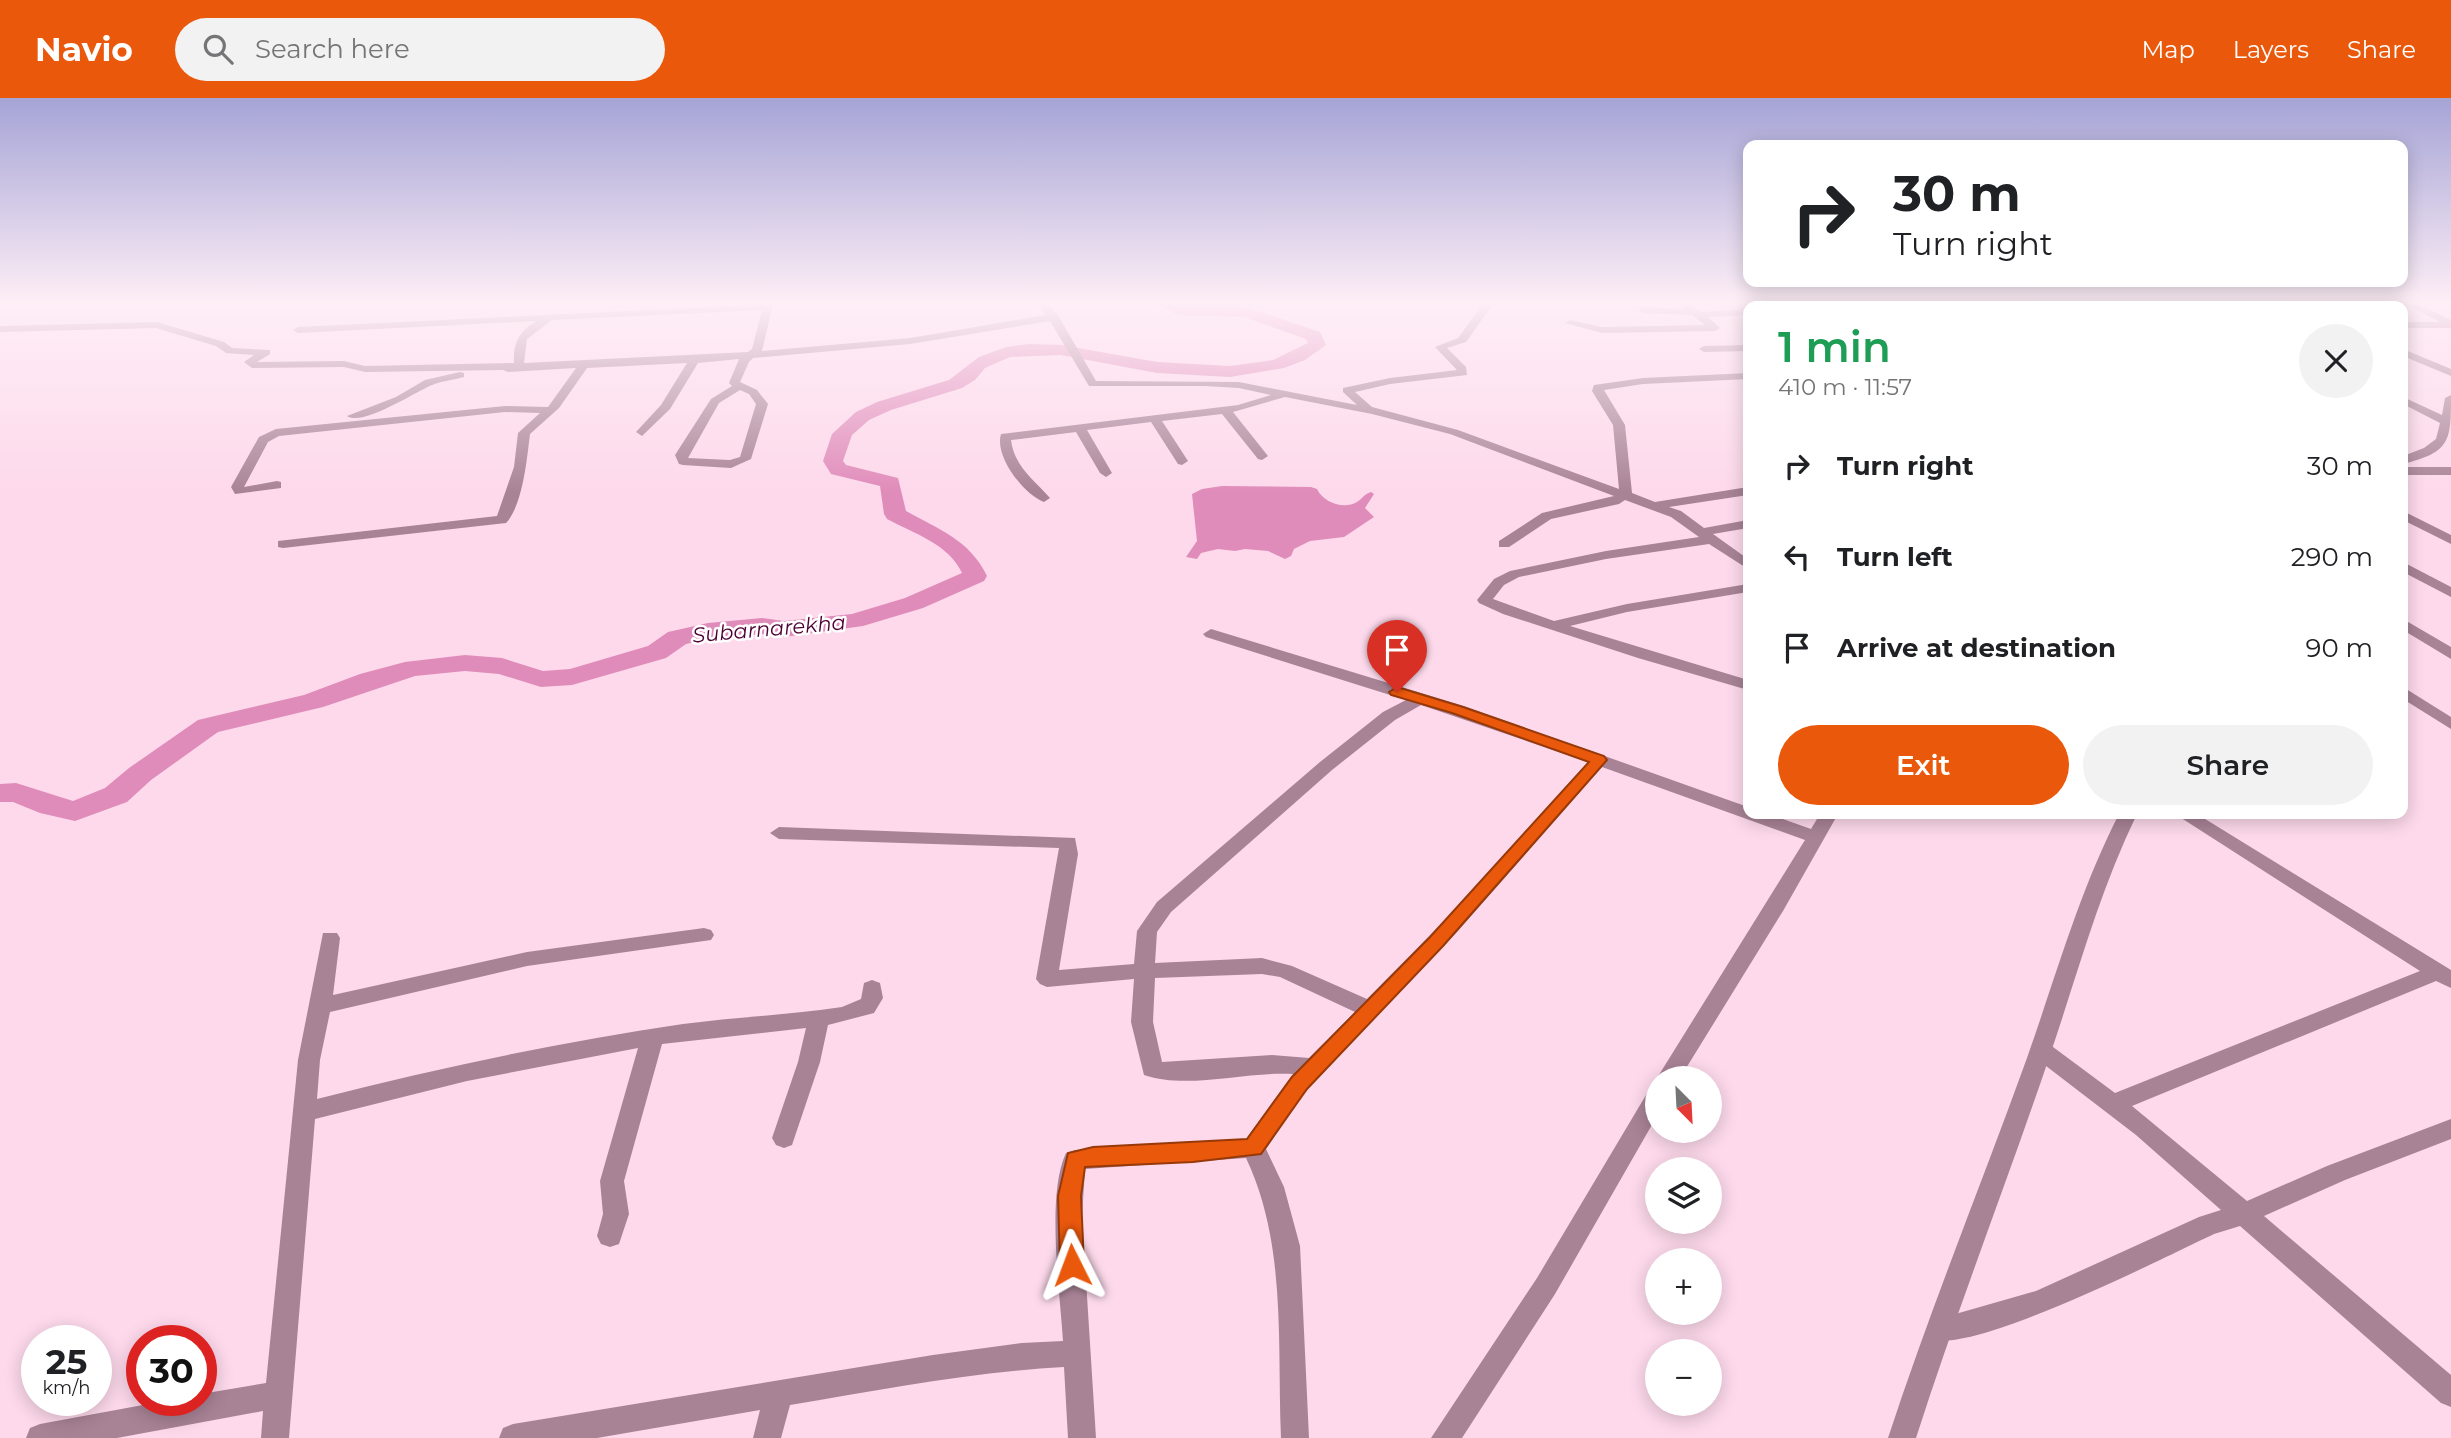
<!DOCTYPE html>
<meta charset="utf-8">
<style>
body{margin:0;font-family:Montserrat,sans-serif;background:#f2f2f2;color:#202124;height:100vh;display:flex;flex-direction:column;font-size:26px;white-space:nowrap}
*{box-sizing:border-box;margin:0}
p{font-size:23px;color:#757577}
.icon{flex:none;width:38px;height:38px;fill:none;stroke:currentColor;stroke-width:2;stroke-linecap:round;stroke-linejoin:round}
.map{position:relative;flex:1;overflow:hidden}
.drawer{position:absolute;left:1743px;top:203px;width:665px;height:518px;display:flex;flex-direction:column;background:#fff;border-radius:14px;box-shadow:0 4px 18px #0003}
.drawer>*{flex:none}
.guide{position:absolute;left:1743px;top:42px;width:665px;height:147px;border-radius:14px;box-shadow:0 4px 18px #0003;background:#fff;color:#202124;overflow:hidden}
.needle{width:46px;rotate:156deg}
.buttons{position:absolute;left:1645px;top:968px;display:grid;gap:14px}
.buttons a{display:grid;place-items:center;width:77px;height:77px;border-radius:50%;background:#fff;box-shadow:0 4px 18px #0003;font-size:35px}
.speed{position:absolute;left:21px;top:1227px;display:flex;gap:14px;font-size:35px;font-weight:700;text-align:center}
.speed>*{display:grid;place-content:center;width:91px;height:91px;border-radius:50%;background:#fff;box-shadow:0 4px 18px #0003;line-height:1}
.speed small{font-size:18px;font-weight:400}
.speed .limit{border:10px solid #d22;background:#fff;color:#111}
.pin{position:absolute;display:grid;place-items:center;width:60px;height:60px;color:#fff;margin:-72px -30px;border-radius:50% 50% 50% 0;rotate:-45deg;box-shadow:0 0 7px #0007}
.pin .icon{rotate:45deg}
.me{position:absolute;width:77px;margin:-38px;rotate:357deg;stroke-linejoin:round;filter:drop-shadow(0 0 5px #0008)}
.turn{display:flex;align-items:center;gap:24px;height:147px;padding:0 35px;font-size:32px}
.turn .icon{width:91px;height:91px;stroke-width:2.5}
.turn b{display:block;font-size:49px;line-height:60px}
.round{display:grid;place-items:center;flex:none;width:74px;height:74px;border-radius:37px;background:#f2f2f2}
.headline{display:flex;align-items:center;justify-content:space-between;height:119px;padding:0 35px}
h1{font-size:42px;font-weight:600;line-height:52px;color:#1e9e55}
.button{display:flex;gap:14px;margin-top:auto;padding:14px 35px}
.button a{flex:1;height:80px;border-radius:42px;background:#ea580c;color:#fff;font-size:28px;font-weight:600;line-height:80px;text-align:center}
.button a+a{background:#f2f2f2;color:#202124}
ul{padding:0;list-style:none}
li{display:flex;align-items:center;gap:21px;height:91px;padding:0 35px}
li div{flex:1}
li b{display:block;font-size:26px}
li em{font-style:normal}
header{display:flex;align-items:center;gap:42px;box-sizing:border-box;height:98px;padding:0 35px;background:#ea580c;color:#fff}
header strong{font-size:33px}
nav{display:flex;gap:38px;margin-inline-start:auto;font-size:24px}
.search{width:490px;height:63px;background:#f2f2f2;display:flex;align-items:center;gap:18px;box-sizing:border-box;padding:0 24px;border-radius:38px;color:#757577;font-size:26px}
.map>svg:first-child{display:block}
.water{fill:#e08cba}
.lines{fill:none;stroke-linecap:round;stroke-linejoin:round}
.river{fill:#e08cba;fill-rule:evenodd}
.minor{fill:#a88396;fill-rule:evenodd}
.tertiary{fill:#a88396;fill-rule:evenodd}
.route{fill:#ea580c;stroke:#983908;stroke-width:2}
.labels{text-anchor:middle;stroke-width:5;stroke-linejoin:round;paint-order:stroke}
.far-water-label{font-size:21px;font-style:italic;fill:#4d0135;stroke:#fff}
</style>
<header>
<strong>Navio</strong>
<div class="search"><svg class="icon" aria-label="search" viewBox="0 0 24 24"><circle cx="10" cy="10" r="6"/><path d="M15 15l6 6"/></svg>Search here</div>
<nav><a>Map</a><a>Layers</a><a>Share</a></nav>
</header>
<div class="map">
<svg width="2451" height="1340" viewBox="0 0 2451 1340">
<rect width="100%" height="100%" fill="#fdd9eb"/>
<path class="water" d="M1222,388L1311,389L1317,391C1323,404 1343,412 1357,404C1362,401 1364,396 1371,394L1374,396L1365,410L1374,419L1344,439L1310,443L1294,451L1291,458L1285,461L1268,453L1245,451L1235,453L1218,451L1201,455L1197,461L1186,459L1197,443L1192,396L1202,391Z"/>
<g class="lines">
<path class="river" d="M1157,206L1246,209L1320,234L1326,247L1305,262L1284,270L1230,279L1157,275L1061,257L1010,259L985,270L975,282L962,290L891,312L869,322L852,337L843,363L846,367L898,380L906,413C938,431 970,442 987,478L984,483L923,510L863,528L784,539L762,536L708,541L686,546L666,560L572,587L541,589L499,576L465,573L415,578L323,609L218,634L151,682L127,704L75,723L40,715L13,704H0V686L16,685L73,703L105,690L129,670L198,622L304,597L360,576L405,564L465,557L502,560L543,573L570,571L648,548L668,534L708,525L762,520L784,523L852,516L905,500L962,475C949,446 913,435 887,421L884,416L880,388L831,376L823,363L832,336L856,314L877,304L949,282L979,259L1006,249L1029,246L1061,247L1157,264L1230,268L1273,262L1308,245L1306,241L1244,219L1178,217Z"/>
<g class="minor">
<path d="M773,206L762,253L910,240L1046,217L1038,206H1048L1059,219L1096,283L1239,284L1357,307L1343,294V290L1390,280L1457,272L1435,249L1458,240L1483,206H1493L1466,244L1447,250L1466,269L1467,277L1390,286L1355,294L1372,309L1458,332L1619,391L1613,327L1592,293L1594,287L1643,280L1748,275V281L1643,286L1604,292L1625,327L1632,395L1655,404L1748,389V397L1669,409L1681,413L1704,430L1748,422V430L1713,436L1748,461V471L1709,446L1606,461L1519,479L1504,487L1493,501L1554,523L1627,506L1748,486V494L1627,514L1570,528L1748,582V592L1638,560L1503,516L1479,505L1477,502L1494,481L1510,473L1606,453L1699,439L1671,419L1625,402L1619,406L1551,421L1509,449H1499V443L1542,415L1614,398L1450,336L1372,316L1285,299L1233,314L1268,358L1262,362L1258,361L1222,316L1162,323L1188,363L1182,367L1178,366L1151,324L1087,332L1112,375L1106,379L1100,375L1076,334L1011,342C1014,368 1034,382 1050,400L1044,404C1024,397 994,358 1001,336L1238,307L1271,297L1239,290L1205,288H1089L1050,223L910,246L753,260L749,264L740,284L757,292L768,306L751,361L731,370L683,367L679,366L675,357L711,301L732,288L729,285L739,261L698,265L670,311L642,338L636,334L661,307L687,265L587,270L559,310L530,336C527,360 523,407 506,425L283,450L278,449V443L497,418L514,369L518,335L540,315L505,314L279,338L268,344L244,389L277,383L281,384V390L235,396L231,389L259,339L276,331L505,308L548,309L576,270L508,274L503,272L365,274L344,269L252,270L244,264L254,257L226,255L216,248L156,230L0,234V228L157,224L224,244L232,250L270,252V256L257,264L344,263L365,268L514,265C513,245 519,234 536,223L298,235L293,232L298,229ZM762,212L752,251L748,254L524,265L527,241L552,222ZM740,292L749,296L756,306L740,359L730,362L688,360L719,305Z"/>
<path d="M1678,206H1690L1701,214L1748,211V217L1708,219L1720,230L1715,233L1602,235L1565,225L1570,222L1602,229L1705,227L1692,217L1643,215L1638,212L1643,209L1684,211Z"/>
<path d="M1817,206H1829L1830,208H1819Z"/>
<path d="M2018,206H2031L2032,208H2020Z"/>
<path d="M2129,206H2142L2143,208H2131Z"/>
<path d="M2210,206H2223L2224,208H2212Z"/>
<path d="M2280,206H2293L2294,208H2282Z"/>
<path d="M2345,206H2357L2358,208H2347Z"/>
<path d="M2405,206H2418L2451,222V230H2403V224H2440Z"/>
<path d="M1748,247V253L1704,254L1699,251L1704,248Z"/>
<path d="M2403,251L2451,271V278L2403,258Z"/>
<path d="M460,274L464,275V279C454,282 441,283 432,287C415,294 362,329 347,318L396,299L425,282Z"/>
<path d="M2451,297C2451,343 2451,354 2403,366V358L2424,350L2436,341L2440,325L2403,306V299L2442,317L2445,300Z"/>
<path d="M2403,413L2451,437V446L2403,422Z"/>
<path d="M2403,464L2451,489V499L2403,474Z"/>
<path d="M2403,521L2451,549V561L2403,532Z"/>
<path d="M1211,531L1464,608L1748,709V716H1769L1811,731L1820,716H1838L1783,813L1680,980H1657L1805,742L1602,669L1457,834L1307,991L1266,1051L1284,1089L1300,1148L1309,1340H1281C1277,1247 1287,1146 1246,1060L1085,1071L1082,1119L1096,1340H1068L1064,1269C972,1274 881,1292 790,1307L781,1340H753L760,1312L597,1340H499L503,1330L513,1326L933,1257L1022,1245L1063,1243C1060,1194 1046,1097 1066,1055L1075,1052L1246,1041L1293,976C1246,973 1188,992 1144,977L1131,924L1134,881L1047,889L1040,886L1036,881L1059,750L779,741L770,735L779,729L1075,740L1078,756L1059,872L1134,866L1137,833L1157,804L1320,664L1383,614L1406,602L1206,539L1203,536ZM1421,607L1588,664L1443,824L1367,901L1292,868L1262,860L1155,865L1157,834L1171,814L1332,672L1395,622ZM1262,876L1280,879L1355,914L1309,960L1272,957L1162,964L1153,924L1155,880Z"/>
<path d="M2403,589L2451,619V631L2403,601Z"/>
<path d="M2175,716H2197L2451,872V890L2436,883L2132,1008L2247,1103L2327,1068L2451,1021V1041L2345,1082L2264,1118L2451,1277V1309L2441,1305L2240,1128L2214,1136C2167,1158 1973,1257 1931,1241L1927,1232L1931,1223L2036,1193L2199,1119L2221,1112L2136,1037L2033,958L2030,952L2033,946L2041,943L2049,946L2115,995L2420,873Z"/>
<path d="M704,830L711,832L714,837L711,842L527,868L330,914L320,962L317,1001C438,970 560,944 683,926C736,919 790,917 842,909L861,901L864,885L872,882L880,885L883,900L874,915L828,927L820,964L792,1047L784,1050L776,1047L772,1040L798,964L806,930L662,946L624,1083L629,1116L619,1146L610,1149L601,1146L597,1138L603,1116L600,1083L638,950L467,983L315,1021L289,1340H261L263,1313L117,1340H26L30,1330L40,1326L170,1302H201V1296L266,1285L298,962L323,835H337L340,840L333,897L527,854Z"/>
<path d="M1657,989V1018L1555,1196L1462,1340H1431L1537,1180L1649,992Z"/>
</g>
<g class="tertiary">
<rect x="2403" y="369" width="48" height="8"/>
<path d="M2119,716H2137C2099,794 2077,878 2049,960C2006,1087 1957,1212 1916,1340H1888C1930,1212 1981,1087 2027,960C2056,878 2079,794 2119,716Z"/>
</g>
</g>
<linearGradient id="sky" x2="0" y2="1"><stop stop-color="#a5a4d6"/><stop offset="0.52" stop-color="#feeef6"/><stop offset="1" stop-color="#feeef6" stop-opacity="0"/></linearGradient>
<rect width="2451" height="394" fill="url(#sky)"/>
<path class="route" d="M1397,589L1463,609L1604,658L1607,662L1443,848L1307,991L1261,1056L1193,1064L1085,1069L1081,1098L1084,1167L1080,1175L1072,1178L1064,1175L1060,1167L1058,1098L1068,1055L1093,1049L1247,1041L1292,979L1430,839L1589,664L1452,615L1391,597L1389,594Z"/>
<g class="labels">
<g class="far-water-label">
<text transform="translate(769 531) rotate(-5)" y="7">Subarnarekha</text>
</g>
</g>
</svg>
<div class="buttons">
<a><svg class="needle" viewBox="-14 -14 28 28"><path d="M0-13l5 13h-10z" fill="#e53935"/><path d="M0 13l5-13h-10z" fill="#757577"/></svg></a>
<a><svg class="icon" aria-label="layers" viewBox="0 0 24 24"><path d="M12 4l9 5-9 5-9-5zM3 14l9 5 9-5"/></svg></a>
<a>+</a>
<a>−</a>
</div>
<div class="speed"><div>25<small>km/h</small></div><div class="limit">30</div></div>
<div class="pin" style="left:1397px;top:594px;background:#d93025"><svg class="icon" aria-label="arrive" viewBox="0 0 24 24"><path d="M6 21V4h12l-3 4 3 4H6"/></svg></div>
<svg class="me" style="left:1072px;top:1167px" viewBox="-20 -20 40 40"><path d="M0-17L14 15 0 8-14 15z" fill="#ea580c" stroke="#fff" stroke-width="4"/></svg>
<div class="guide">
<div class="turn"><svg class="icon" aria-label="right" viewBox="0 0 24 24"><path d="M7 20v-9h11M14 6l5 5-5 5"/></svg><div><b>30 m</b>Turn right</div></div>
</div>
<section class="drawer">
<div class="headline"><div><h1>1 min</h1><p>410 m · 11:57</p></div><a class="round"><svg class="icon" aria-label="close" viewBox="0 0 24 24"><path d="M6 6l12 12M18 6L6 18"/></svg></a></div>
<ul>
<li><svg class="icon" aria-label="right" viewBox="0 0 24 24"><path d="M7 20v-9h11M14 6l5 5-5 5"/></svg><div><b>Turn right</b></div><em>30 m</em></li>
<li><svg class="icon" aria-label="left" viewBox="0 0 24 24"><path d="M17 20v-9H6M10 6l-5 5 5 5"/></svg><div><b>Turn left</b></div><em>290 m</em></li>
<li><svg class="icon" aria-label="arrive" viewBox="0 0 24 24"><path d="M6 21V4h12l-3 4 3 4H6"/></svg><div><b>Arrive at destination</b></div><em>90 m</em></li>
</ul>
<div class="button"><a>Exit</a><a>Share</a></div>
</section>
</div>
